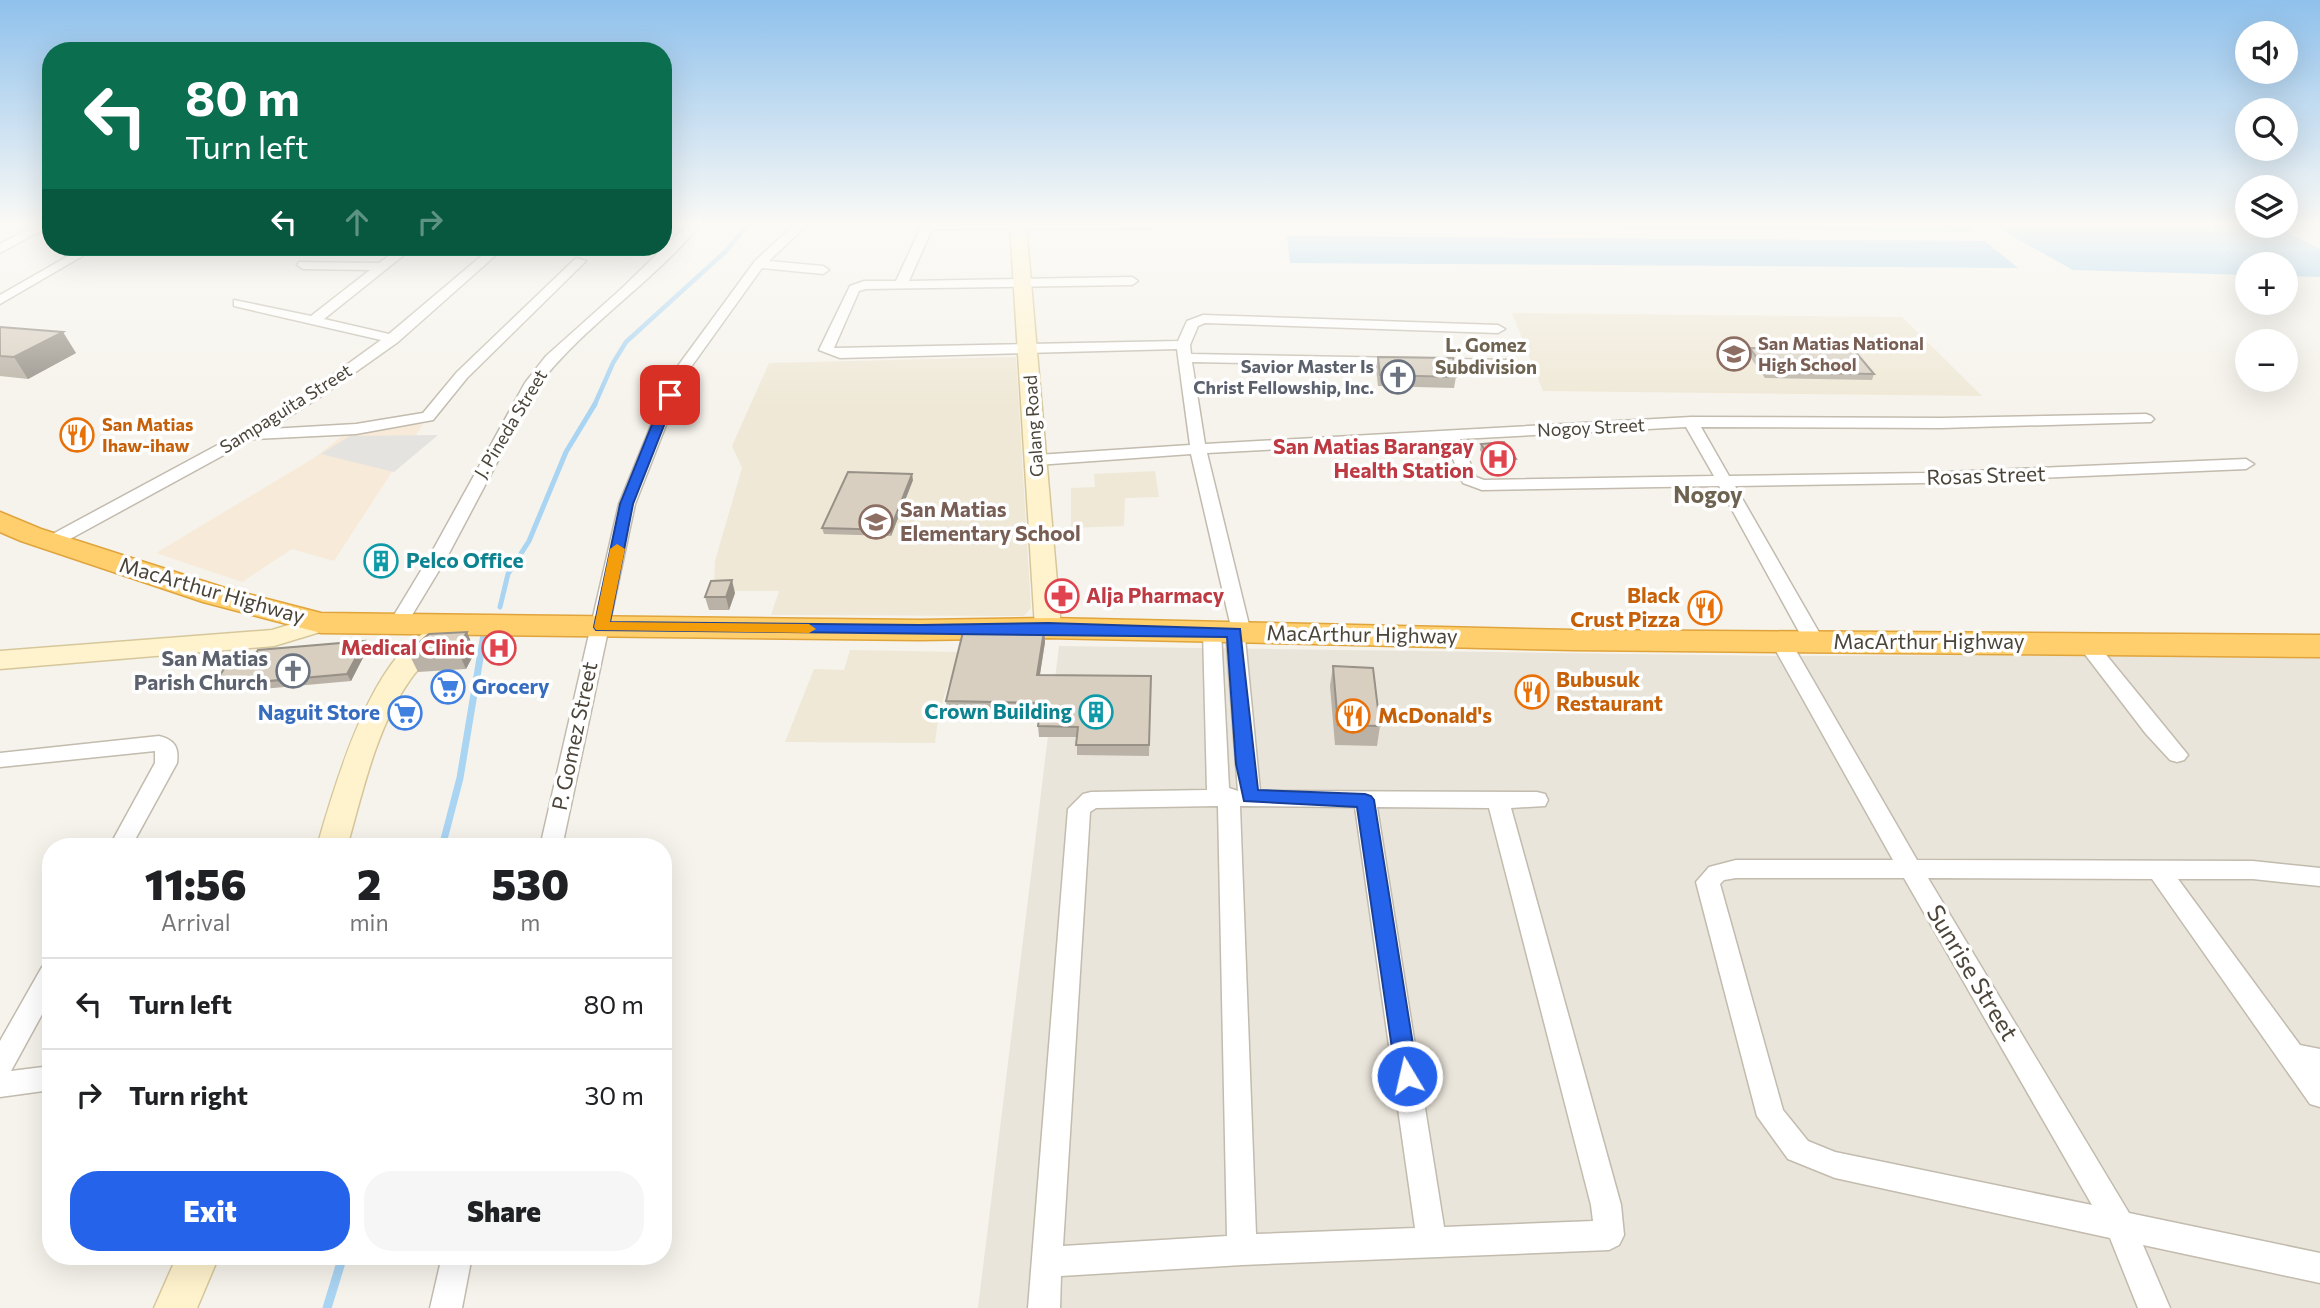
<!DOCTYPE html>
<meta charset="utf-8">
<style>
body{margin:0;font-family:Commissioner,sans-serif;background:#f6f6f6;color:#202124;height:100vh;display:flex;flex-direction:column;font-size:26px;white-space:nowrap}
*{box-sizing:border-box;margin:0}
p{font-size:23px;color:#757577}
.icon{flex:none;width:38px;height:38px;fill:none;stroke:currentColor;stroke-width:2;stroke-linecap:round;stroke-linejoin:round}
.map{position:relative;flex:1;overflow:hidden}
.side{position:absolute;left:42px;top:838px;width:630px;height:427px;display:flex;flex-direction:column;background:#fff;border-radius:28px;box-shadow:0 7px 28px #0002}
.side>*{flex:none}
.hud{position:absolute;left:42px;top:42px;width:630px;height:214px;border-radius:28px;box-shadow:0 7px 28px #0002;background:#0b6e4f;color:#fff;overflow:hidden}
.controls{position:absolute;left:2235px;top:21px;display:grid;gap:14px}
.controls a{display:grid;place-items:center;width:63px;height:63px;border-radius:50%;background:#fff;box-shadow:0 7px 28px #0002;font-size:35px}
.pin{position:absolute;display:grid;place-items:center;width:60px;height:60px;color:#fff;margin:-30px;border-radius:14px;box-shadow:0 4px 10px #0006}
.me{position:absolute;width:77px;margin:-38px;rotate:351deg;stroke-linejoin:round;filter:drop-shadow(0 0 5px #0008)}
.turn{display:flex;align-items:center;gap:24px;height:147px;padding:0 28px;font-size:32px}
.turn .icon{width:91px;height:91px;stroke-width:2.5}
.turn b{display:block;font-size:49px;line-height:60px}
.lanes{display:flex;align-items:center;height:66px;padding:0 28px;background:#0003;justify-content:center;gap:35px;direction:ltr}
.lanes .off{opacity:.35}
.eta{display:flex;justify-content:space-evenly;align-items:center;height:119px;text-align:center}
.eta b{font-size:42px;font-weight:800;line-height:49px}
.primary-button{display:flex;gap:14px;margin-top:auto;padding:14px 28px}
.primary-button a{flex:1;height:80px;border-radius:28px;background:#2563eb;color:#fff;font-size:28px;font-weight:800;line-height:80px;text-align:center}
.primary-button a+a{background:#f6f6f6;color:#202124}
ul{padding:0;list-style:none}
li{display:flex;align-items:center;gap:21px;height:91px;padding:0 28px;border-top:2px solid #e0e0e0}
li div{flex:1}
li b{display:block;font-size:26px}
li em{font-style:normal}
.map>svg:first-child{display:block}
.residential{fill:#eae5da}
.commercial{fill:#f7ead8}
.education{fill:#efe8d6}
.parking{fill:#e5e3e0}
.water{fill:#a9d4f2}
.lines{fill:none;stroke-linecap:round;stroke-linejoin:round}
.stream-far3{stroke:#a9d4f2;stroke-width:4.5}
.stream-far2{stroke:#a9d4f2;stroke-width:5}
.stream-far1{stroke:#a9d4f2;stroke-width:7}
.stream{stroke:#a9d4f2;stroke-width:9}
.street-casing{stroke:#c2bbae;stroke-width:3}
.secondary-casing{stroke:#d6c79b;stroke-width:3}
.highway-casing{stroke:#e0a43c;stroke-width:3}
.street{fill:#fff;fill-rule:evenodd}
.secondary{fill:#fff3cd;fill-rule:evenodd}
.highway{fill:#ffcf6e;fill-rule:evenodd}
.wall{fill:#bab2a6}
.shaded-wall{fill:#979187}
.building{fill:#d8cfc1;stroke:#979187;stroke-width:2}
.route{fill:#2563eb;stroke:#184099;stroke-width:2}
.slow{fill:#f59e0b}
.labels{text-anchor:middle;stroke-width:7;stroke-linejoin:round;paint-order:stroke}
.far-education-label{font-size:18px;font-weight:bold;fill:#785e54;stroke:#fff;text-anchor:start}
.far-worship-label{font-size:18px;font-weight:bold;fill:#5b616d;stroke:#fff;text-anchor:end}
.far-street-label{font-size:18px;fill:#4b4439;stroke:#fff}
.far-food-label{font-size:18px;font-weight:bold;fill:#c56008;stroke:#fff;text-anchor:start}
.far-neighbourhood-label{font-size:19px;font-weight:bold;fill:#6e6250;stroke:#fff}
.health-label{font-size:21px;font-weight:bold;fill:#be3a42;stroke:#fff;text-anchor:end}
.street-label{font-size:21px;fill:#4b4439;stroke:#fff}
.education-label{font-size:21px;font-weight:bold;fill:#785e54;stroke:#fff;text-anchor:start}
.culture-label{font-size:21px;font-weight:bold;fill:#0d838f;stroke:#fff;text-anchor:start}
.food-label{font-size:21px;font-weight:bold;fill:#c56008;stroke:#fff;text-anchor:start}
.worship-label{font-size:21px;font-weight:bold;fill:#5b616d;stroke:#fff;text-anchor:end}
.shop-label{font-size:21px;font-weight:bold;fill:#366cbe;stroke:#fff;text-anchor:start}
.neighbourhood-label{font-size:23px;font-weight:bold;fill:#6e6250;stroke:#fff}
.near-street-label{font-size:24px;fill:#4b4439;stroke:#fff}
</style>
<div class="map">
<svg width="2320" height="1308" viewBox="0 0 2320 1308">
<rect width="100%" height="100%" fill="#f6f3ec"/>
<path class="residential" d="M1059,646L1782,656L2320,654V1308H978Z"/>
<path class="commercial" d="M423,424L334,561L292,549L242,582L156,553L314,458L351,429Z"/>
<g class="education">
<path d="M1512,313L1902,317L1982,396L1543,391Z"/>
<path d="M1016,357L1031,608L1024,616L771,615L779,591H714L715,561L742,468L732,446L769,363Z"/>
<path d="M1155,471L1159,497L1125,498L1124,526L1071,528V488L1095,487L1094,474Z"/>
<path d="M850,650L960,652L939,711L935,743L785,742L814,669L844,670Z"/>
</g>
<path class="parking" d="M438,435L394,472L321,454L350,436Z"/>
<g class="water">
<path d="M1424,225H1967L1976,232L1424,227Z"/>
<path d="M2005,226H2218L2278,228L2320,249V277L2286,276V264H2247V275L2073,270L1996,227Z"/>
<path d="M1287,236L1985,241L2018,268L1290,263Z"/>
</g>
<g class="lines">
<path class="stream-far3" d="M594,406L613,363L626,342L726,251L748,225"/>
<g class="stream-far2">
<path d="M500,607L508,574L529,541L566,452L595,404"/>
<path d="M483,636L484,633"/>
</g>
<path class="stream-far1" d="M442,847L460,778L484,634"/>
<path class="stream" d="M327,1308L343,1256"/>
<defs>
<g id="street">
<path d="M36,225H51L0,253V244Z"/>
<path d="M687,225H700C651,284 583,326 537,387L446,559L406,625L397,631L390,629L388,625L428,559L525,383L546,356L621,289Z"/>
<path d="M794,225H807L769,261L823,266L829,270L823,274L762,268L686,374L635,504L562,847H540L619,504L672,374L755,261Z"/>
<path d="M922,225H1160L1154,228L932,229L909,281L1132,277L1138,281L1132,285L866,289L859,291L834,348L1178,341L1187,321L1203,315L1498,325L1505,329L1498,333L1205,323L1198,326L1190,345L1191,354L1508,360L1515,364L1508,368L1192,362L1205,444L1691,417L1941,418L2146,414L2151,416L2154,419L2151,422L1941,428L1701,427L1729,476L1924,473L2246,459L2254,464L2246,469L1924,483L1735,486L1824,641L1821,645H1807L1804,641L1719,486L1482,490L1463,483L1445,440L1207,453L1251,633L1245,638L1260,791L1537,792L1545,794L1548,800L1545,806L1511,808L1621,1205L1624,1235L1619,1245L1609,1250L1242,1265L1061,1276L1060,1308H1028L1068,809L1083,794L1091,792L1207,790L1203,631L1212,625L1221,631L1229,788L1238,791L1226,632L1231,627L1191,454L1037,465L1029,460L1037,455L1190,445L1177,349L840,358L819,350L850,286L864,281H896ZM1686,427L1714,476L1484,480L1476,477L1460,439ZM1218,806L1227,1236L1063,1246L1090,812L1096,808ZM1240,806L1355,807L1415,1228L1256,1234ZM1377,807L1489,808L1591,1205L1593,1221L1444,1227Z"/>
<path d="M84,247H98L0,304V295Z"/>
<path d="M251,247H265L253,255L247,251Z"/>
<path d="M401,247H414L324,319L389,334L492,247H505L398,342L326,393L270,429L356,424L423,413L457,372L576,258L586,261L467,378L433,420L356,434L253,439L59,545H47L44,541L47,537L251,427L316,387L381,340L234,306V300L311,316L370,270L303,269L297,265L299,262L379,263Z"/>
<path d="M1781,636L1788,638L1791,642L1917,860L2253,861L2320,868V886L2253,879H2178L2300,1045L2320,1049V1107L2310,1104L2152,879L1928,878L2129,1213L2320,1253V1283L2143,1245L2170,1308H2138L2110,1238L1835,1178L1788,1159L1757,1116L1696,882L1709,867L1736,860H1893L1771,642L1774,638ZM1736,878H1904L2092,1205L1835,1152L1808,1141L1783,1110L1720,884L1724,880Z"/>
<path d="M2087,638L2094,640L2188,755L2184,760L2177,762L2170,760L2146,734L2077,644L2080,640Z"/>
<path d="M159,736C175,740 179,747 177,763L131,847H109L155,763V751L0,767V753Z"/>
<path d="M51,964V998L11,1071L51,1066V1090L0,1097V1041L42,967Z"/>
<path d="M442,1256H472L462,1308H430Z"/>
</g>
<g id="secondary">
<path d="M1010,225H1026L1061,628L1057,634L1048,636L1039,634L1035,628Z"/>
<path d="M321,615L330,617L334,623L330,629L274,646L0,669V651L272,630Z"/>
<path d="M437,628L446,630L450,636C439,652 421,663 410,680C376,728 363,791 347,847H317C333,791 374,644 437,628Z"/>
<path d="M177,1256H219L197,1308H154Z"/>
</g>
<path id="highway" d="M0,512L41,529L225,588L321,613L920,620L1048,618L1573,630L2320,635V657L1573,650L1048,638L920,640L321,633L203,602L21,541L0,532Z"/>
</defs>
<use href="#street" class="street-casing"/>
<use href="#secondary" class="secondary-casing"/>
<use href="#highway" class="highway-casing"/>
<use href="#street" class="street"/>
<use href="#secondary" class="secondary"/>
<use href="#highway" class="highway"/>
</g>
<g class="wall">
<path d="M0,327L76,353L28,379L0,376Z"/>
<path d="M1750,348L1874,374L1872,380L1765,378L1748,354Z"/>
<path d="M1378,357L1456,377L1454,388L1378,386L1376,368Z"/>
<path d="M1481,444L1516,459L1514,466L1491,467L1480,450Z"/>
<path d="M913,480L891,536L824,534L822,528Z"/>
<path d="M735,593L729,610H709L705,597Z"/>
<path d="M1044,631L1045,642L1040,675L1151,676L1149,756L1077,755V737H1039L1038,726L1039,713L947,711L946,701Z"/>
<path d="M467,632L475,652L466,669L418,672L408,652Z"/>
<path d="M365,641L368,648L351,681L240,691L238,688L219,689L215,683L256,653Z"/>
<path d="M1333,666L1380,726L1377,746L1335,745L1330,686Z"/>
</g>
<g class="shaded-wall">
<path d="M63,332L76,353L28,379L14,357Z"/>
<path d="M912,474L913,480L891,536L890,530Z"/>
<path d="M732,580L735,593L729,610L726,597Z"/>
<path d="M1044,631L1045,642L1038,686L1037,675Z"/>
<path d="M467,632L475,652L466,669L457,649Z"/>
<path d="M365,641L368,648L351,681L347,674Z"/>
</g>
<g class="building">
<path d="M0,327L63,332L14,357L0,356Z"/>
<path d="M1750,348L1854,350L1874,374L1767,372Z"/>
<path d="M1378,357L1453,358L1456,377L1380,375Z"/>
<path d="M1504,442L1516,459L1492,461L1481,444Z"/>
<path d="M848,472L912,474L890,530L822,528Z"/>
<path d="M732,580L726,597H705L711,581Z"/>
<path d="M1044,631L1037,675L1151,676L1149,745H1076L1078,727L1038,726L1041,703L946,701L963,632Z"/>
<path d="M467,632L457,649L408,652L429,634Z"/>
<path d="M365,641L347,674L236,684L239,680L215,683L233,655L256,653L258,650Z"/>
<path d="M1333,666L1373,668L1380,726L1338,725Z"/>
</g>
<linearGradient id="sky" x2="0" y2="1"><stop stop-color="#8fc1ec"/><stop offset="0.55" stop-color="#fbfaf6"/><stop offset="1" stop-color="#fbfaf6" stop-opacity="0"/></linearGradient>
<rect width="2320" height="408" fill="url(#sky)"/>
<path class="route" d="M670,392L676,395L633,504L610,622L920,625L1048,623L1240,629L1258,790L1365,794L1371,796L1374,800L1418,1076L1414,1083L1407,1086L1399,1083L1396,1076L1357,807L1244,801L1236,764L1227,637L596,630L594,627L620,504L664,395Z"/>
<path class="slow" d="M617,544L625,549L610,622L809,624L816,629L809,633L596,630L594,627L610,549Z"/>
<defs>
<symbol id="school-ring" viewBox="-11 -11 22 22"><circle r="9.5" fill="#fff" stroke="#8d6e63" stroke-width="1.5"/><path d="M0-5L7-2L0 1L-7-2ZM-4 1L0 2.5L4 1V4Q0 6-4 4Z" fill="#8d6e63"/></symbol>
<symbol id="church-ring" viewBox="-11 -11 22 22"><circle r="9.5" fill="#fff" stroke="#6b7280" stroke-width="1.5"/><path d="M-1.2-6h2.4v3.5h3.3v2.4h-3.3V6h-2.4V-.1h-3.3v-2.4h3.3Z" fill="#6b7280"/></symbol>
<symbol id="restaurant-ring" viewBox="-11 -11 22 22"><circle r="9.5" fill="#fff" stroke="#e8710a" stroke-width="1.5"/><path d="M-5-6h1v4h1v-4h1v4h1v-4h1v5L-1.5 .5V6h-2V.5L-5-1ZM5-6V6H3V1.5H1.5Q1.5-4 5-6Z" fill="#e8710a"/></symbol>
<symbol id="hospital-ring" viewBox="-11 -11 22 22"><circle r="9.5" fill="#fff" stroke="#e0444e" stroke-width="1.5"/><path d="M-5-5h3v3.5h4V-5h3V5h-3V1.5h-4V5h-3Z" fill="#e0444e"/></symbol>
<symbol id="building-ring" viewBox="-11 -11 22 22"><circle r="9.5" fill="#fff" stroke="#0f9aa8" stroke-width="1.5"/><path d="M-4-6H4V6H1V3H-1V6H-4ZM-2.5-4.3h1.7v1.8h-1.7ZM.8-4.3h1.7v1.8H.8ZM-2.5-1h1.7V.8h-1.7ZM.8-1h1.7V.8H.8Z" fill="#0f9aa8"/></symbol>
<symbol id="pharmacy-ring" viewBox="-11 -11 22 22"><circle r="9.5" fill="#fff" stroke="#e0444e" stroke-width="1.5"/><path d="M-2-6h4v4h4v4h-4v4h-4v-4h-4v-4h4Z" fill="#e0444e"/></symbol>
<symbol id="supermarket-ring" viewBox="-11 -11 22 22"><circle r="9.5" fill="#fff" stroke="#3f7fe0" stroke-width="1.5"/><path d="M-6-5.5h2.5l.6 2H6L4.5 2H-2.5L-4.4-4H-6ZM-1.5 3.2a1.3 1.3 0 1 0 .1 0ZM3 3.2a1.3 1.3 0 1 0 .1 0Z" fill="#3f7fe0"/></symbol>
</defs>
<g fill-rule="evenodd">
<use href="#school-ring" x="1715" y="335" width="38" height="38"/>
<use href="#church-ring" x="1379" y="358" width="38" height="38"/>
<use href="#restaurant-ring" x="58" y="416" width="38" height="38"/>
<use href="#hospital-ring" x="1479" y="440" width="38" height="38"/>
<use href="#school-ring" x="857" y="503" width="38" height="38"/>
<use href="#building-ring" x="362" y="542" width="38" height="38"/>
<use href="#pharmacy-ring" x="1043" y="577" width="38" height="38"/>
<use href="#restaurant-ring" x="1686" y="589" width="38" height="38"/>
<use href="#hospital-ring" x="480" y="629" width="38" height="38"/>
<use href="#church-ring" x="274" y="652" width="38" height="38"/>
<use href="#supermarket-ring" x="429" y="668" width="38" height="38"/>
<use href="#restaurant-ring" x="1513" y="673" width="38" height="38"/>
<use href="#building-ring" x="1077" y="693" width="38" height="38"/>
<use href="#supermarket-ring" x="386" y="694" width="38" height="38"/>
<use href="#restaurant-ring" x="1334" y="697" width="38" height="38"/>
</g>
<g class="labels">
<g class="far-education-label">
<text x="1758" y="350">San Matias National<tspan x="1758" dy="21">High School</tspan></text>
</g>
<g class="far-worship-label">
<text x="1374" y="373">Savior Master Is<tspan x="1374" dy="21">Christ Fellowship, Inc.</tspan></text>
</g>
<g class="far-street-label">
<text transform="translate(286 409) rotate(-32)" y="6">Sampaguita Street</text>
<text transform="translate(511 424) rotate(-59)" y="6">J. Pineda Street</text>
<text transform="translate(1034 426) rotate(-94)" y="6">Galang Road</text>
<text transform="translate(1591 428) rotate(-3)" y="6">Nogoy Street</text>
</g>
<g class="far-food-label">
<text x="102" y="431">San Matias<tspan x="102" dy="21">Ihaw-ihaw</tspan></text>
</g>
<g class="far-neighbourhood-label">
<text x="1486" y="352">L. Gomez<tspan x="1486" dy="22">Subdivision</tspan></text>
</g>
<g class="health-label">
<text x="1474" y="454">San Matias Barangay<tspan x="1474" dy="24">Health Station</tspan></text>
<text x="1086" y="603" text-anchor="start">Alja Pharmacy</text>
<text x="475" y="655">Medical Clinic</text>
</g>
<g class="street-label">
<text transform="translate(1986 476) rotate(-2)" y="7">Rosas Street</text>
<text transform="translate(212 591) rotate(16)" y="7">MacArthur Highway</text>
<text transform="translate(1362 635) rotate(1)" y="7">MacArthur Highway</text>
<text x="1929" y="649">MacArthur Highway</text>
<text transform="translate(575 736) rotate(-78)" y="7">P. Gomez Street</text>
</g>
<g class="education-label">
<text x="900" y="517">San Matias<tspan x="900" dy="24">Elementary School</tspan></text>
</g>
<g class="culture-label">
<text x="406" y="568">Pelco Office</text>
<text x="1072" y="719" text-anchor="end">Crown Building</text>
</g>
<g class="food-label">
<text x="1680" y="603" text-anchor="end">Black<tspan x="1680" dy="24">Crust Pizza</tspan></text>
<text x="1556" y="687">Bubusuk<tspan x="1556" dy="24">Restaurant</tspan></text>
<text x="1378" y="723">McDonald's</text>
</g>
<g class="worship-label">
<text x="268" y="666">San Matias<tspan x="268" dy="24">Parish Church</tspan></text>
</g>
<g class="shop-label">
<text x="472" y="694">Grocery</text>
<text x="380" y="720" text-anchor="end">Naguit Store</text>
</g>
<g class="neighbourhood-label">
<text x="1708" y="503">Nogoy</text>
</g>
<g class="near-street-label">
<text transform="translate(1972 973) rotate(59)" y="8">Sunrise Street</text>
</g>
</g>
</svg>
<div class="controls">
<a><svg class="icon" aria-label="sound" viewBox="0 0 24 24"><path d="M4 9h4l5-4v14l-5-4H4zM17 9q2 3 0 6"/></svg></a>
<a><svg class="icon" aria-label="search" viewBox="0 0 24 24"><circle cx="10" cy="10" r="6"/><path d="M15 15l6 6"/></svg></a>
<a><svg class="icon" aria-label="layers" viewBox="0 0 24 24"><path d="M12 4l9 5-9 5-9-5zM3 14l9 5 9-5"/></svg></a>
<a>+</a>
<a>−</a>
</div>
<div class="pin" style="left:670px;top:395px;background:#d93025"><svg class="icon" aria-label="arrive" viewBox="0 0 24 24"><path d="M6 21V4h12l-3 4 3 4H6"/></svg></div>
<svg class="me" style="left:1407px;top:1076px" viewBox="-20 -20 40 40"><circle r="17" fill="#2563eb" stroke="#fff" stroke-width="3"/><path d="M0-11L8 9 0 5-8 9z" fill="#fff"/></svg>
<div class="hud">
<div class="turn"><svg class="icon" aria-label="left" viewBox="0 0 24 24"><path d="M17 20v-9H6M10 6l-5 5 5 5"/></svg><div><b>80 m</b>Turn left</div></div>
<div class="lanes"><svg class="icon" aria-label="left" viewBox="0 0 24 24"><path d="M17 20v-9H6M10 6l-5 5 5 5"/></svg><svg class="icon off" aria-label="ahead" viewBox="0 0 24 24"><path d="M12 20V5M6 11l6-6 6 6"/></svg><svg class="icon off" aria-label="right" viewBox="0 0 24 24"><path d="M7 20v-9h11M14 6l5 5-5 5"/></svg></div>
</div>
<section class="side">
<div class="eta">
<div><b>11:56</b><p>Arrival</p></div>
<div><b>2</b><p>min</p></div>
<div><b>530</b><p>m</p></div>
</div>
<ul>
<li><svg class="icon" aria-label="left" viewBox="0 0 24 24"><path d="M17 20v-9H6M10 6l-5 5 5 5"/></svg><div><b>Turn left</b></div><em>80 m</em></li>
<li><svg class="icon" aria-label="right" viewBox="0 0 24 24"><path d="M7 20v-9h11M14 6l5 5-5 5"/></svg><div><b>Turn right</b></div><em>30 m</em></li>
</ul>
<div class="primary-button"><a>Exit</a><a>Share</a></div>
</section>
</div>
